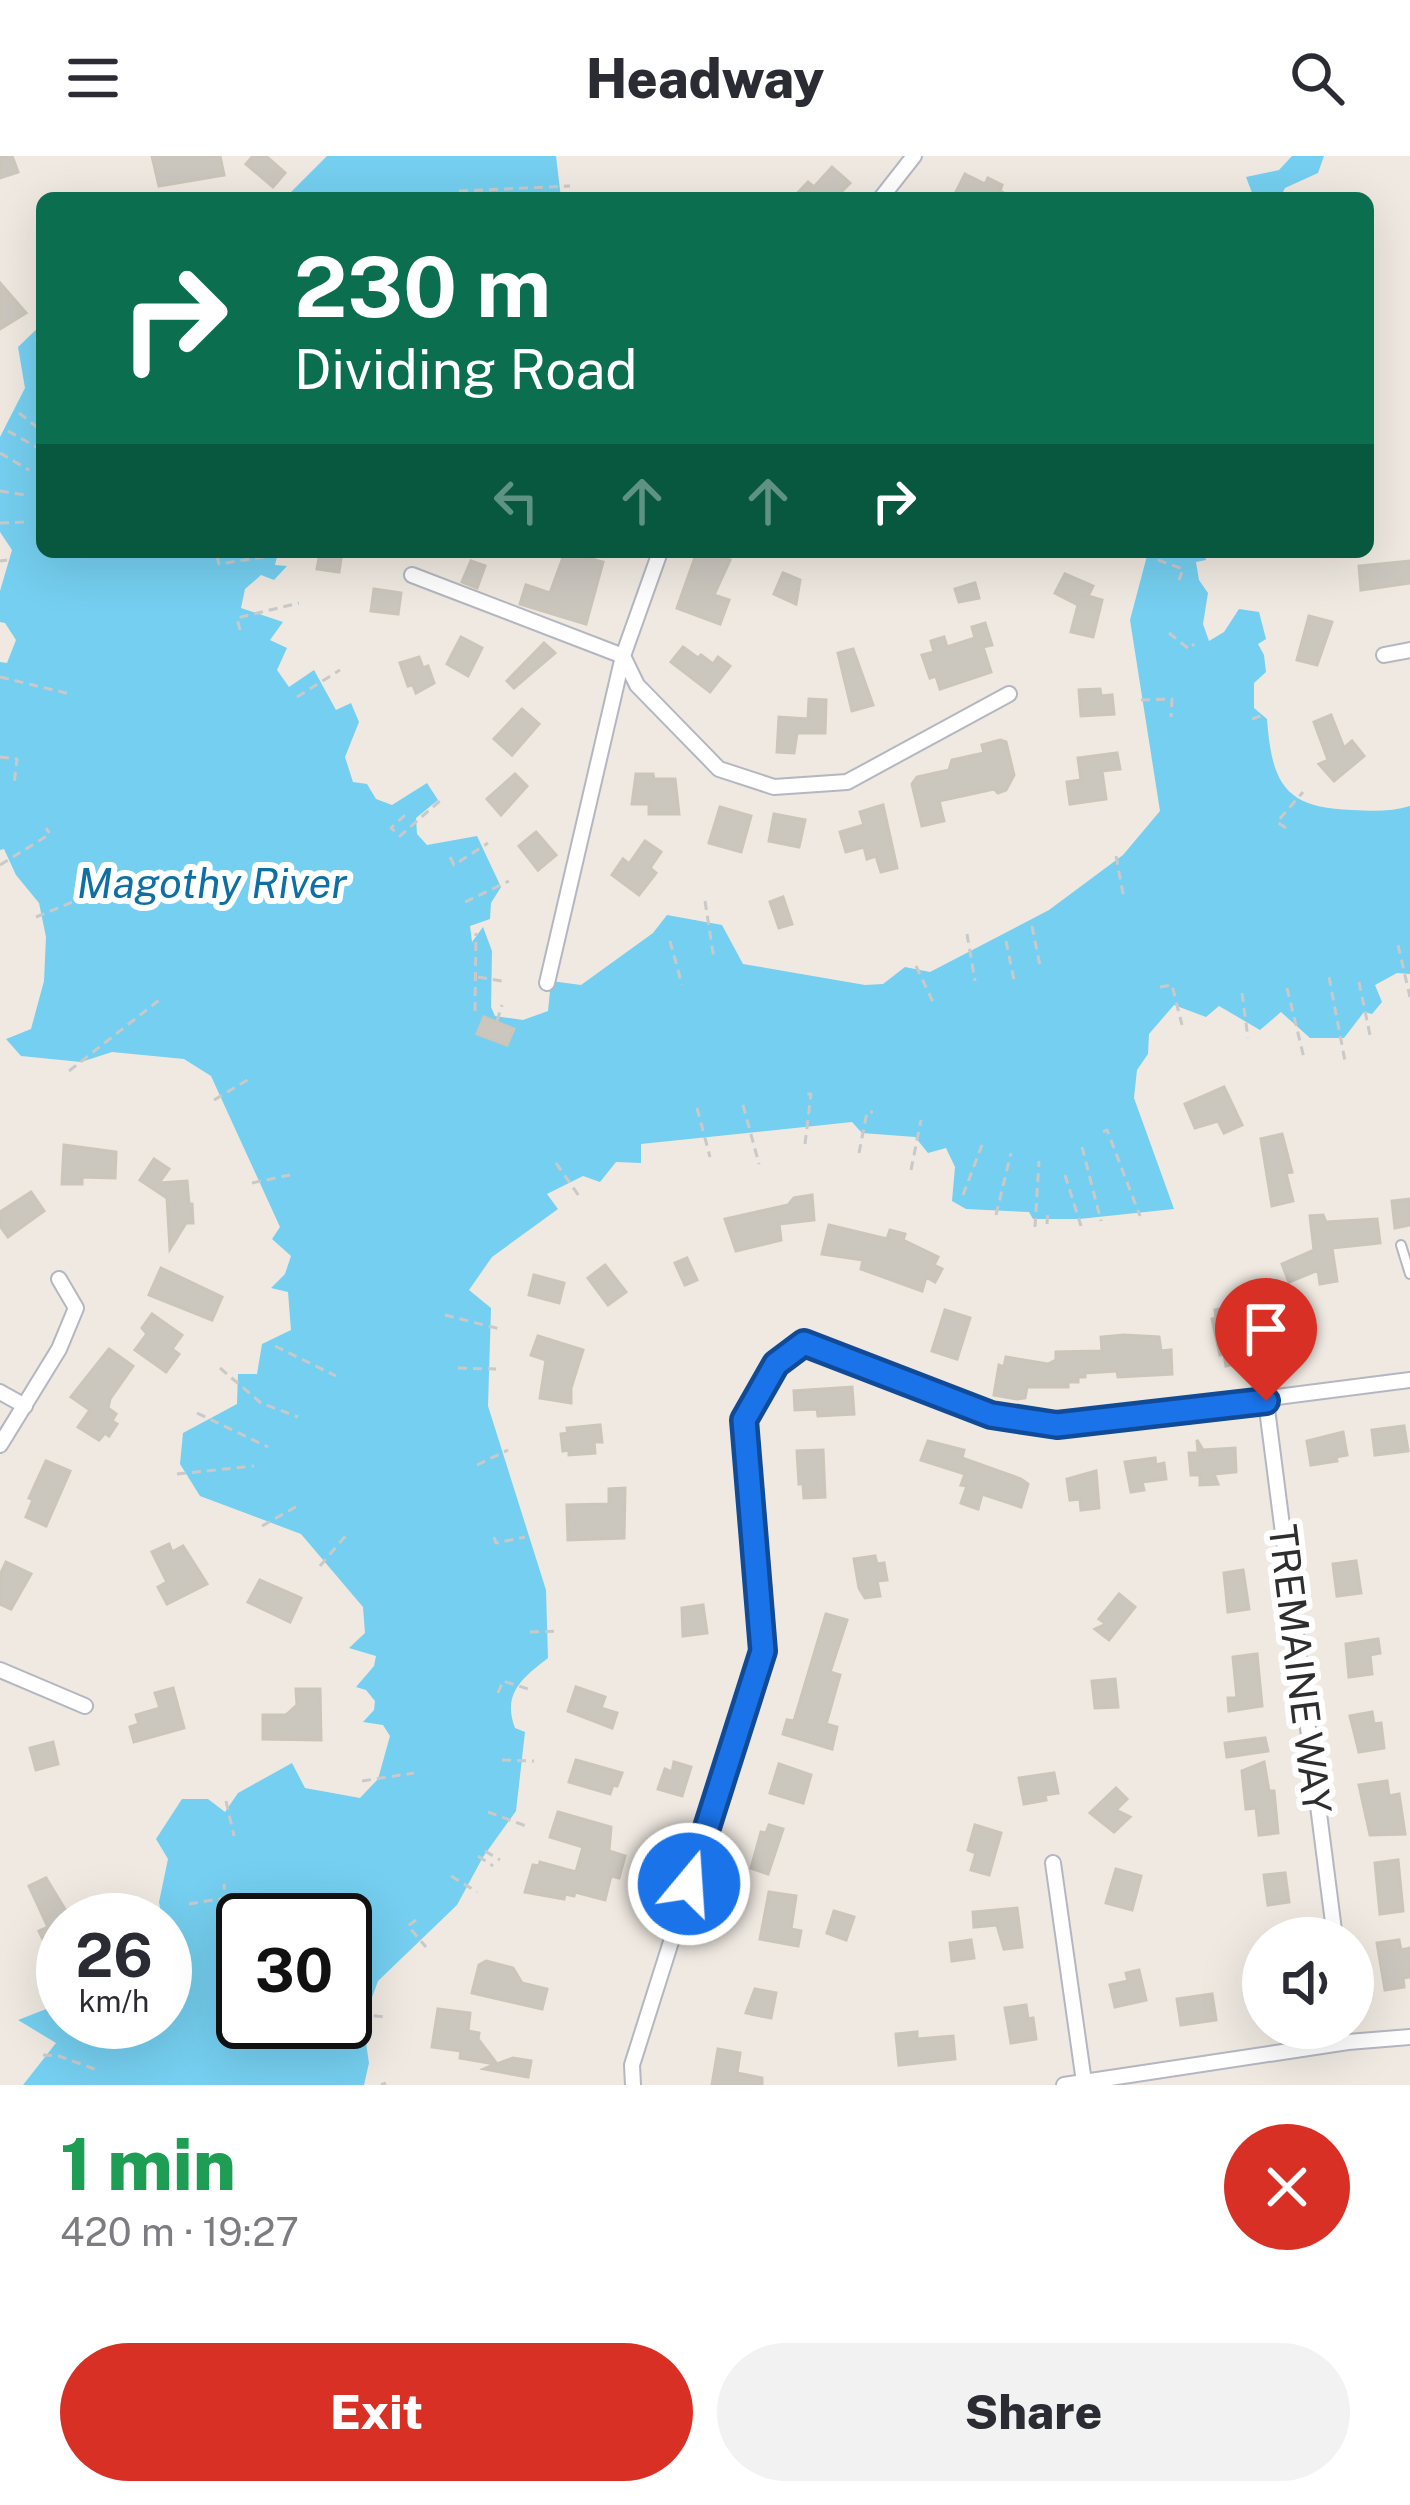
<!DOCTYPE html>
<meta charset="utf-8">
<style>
body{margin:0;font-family:"Public Sans",sans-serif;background:#f2f2f3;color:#2b2b33;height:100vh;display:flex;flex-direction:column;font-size:45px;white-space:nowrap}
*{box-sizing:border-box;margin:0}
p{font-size:39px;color:#7c7c81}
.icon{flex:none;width:66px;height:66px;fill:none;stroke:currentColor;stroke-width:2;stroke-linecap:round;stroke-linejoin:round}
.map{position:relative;height:1929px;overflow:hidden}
.panel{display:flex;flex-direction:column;background:#fff;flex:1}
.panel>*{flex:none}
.banner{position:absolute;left:36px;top:36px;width:1338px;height:366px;border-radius:18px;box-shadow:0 12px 48px #0002;background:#0b6e4f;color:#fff;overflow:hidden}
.buttons{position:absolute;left:1242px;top:1761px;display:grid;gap:24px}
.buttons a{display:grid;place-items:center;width:132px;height:132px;border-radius:50%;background:#fff;box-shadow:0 12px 48px #0002;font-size:60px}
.speed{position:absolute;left:36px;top:1737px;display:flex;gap:24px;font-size:60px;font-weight:700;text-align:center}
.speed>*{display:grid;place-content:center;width:156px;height:156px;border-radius:50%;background:#fff;box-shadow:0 12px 48px #0002;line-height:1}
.speed small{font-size:30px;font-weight:400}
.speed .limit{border:6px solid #111;border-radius:18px;background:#fff;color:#111}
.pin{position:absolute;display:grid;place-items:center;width:102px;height:102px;color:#fff;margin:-123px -51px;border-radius:50% 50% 50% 0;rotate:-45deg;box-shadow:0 0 12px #0007}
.pin .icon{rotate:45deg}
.me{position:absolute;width:132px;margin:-66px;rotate:18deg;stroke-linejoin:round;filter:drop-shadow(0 0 9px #0008)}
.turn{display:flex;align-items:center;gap:42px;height:252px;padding:0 60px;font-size:54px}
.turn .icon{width:156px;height:156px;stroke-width:2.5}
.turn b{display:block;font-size:84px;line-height:102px}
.lanes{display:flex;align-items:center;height:114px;padding:0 60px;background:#0003;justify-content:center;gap:60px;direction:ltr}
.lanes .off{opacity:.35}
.round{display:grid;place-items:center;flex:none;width:126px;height:126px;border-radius:63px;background:#f2f2f3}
.overview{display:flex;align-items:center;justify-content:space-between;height:204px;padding:0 60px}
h1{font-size:72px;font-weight:800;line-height:90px;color:#1e9e55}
.cta{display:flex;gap:24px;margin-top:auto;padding:24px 60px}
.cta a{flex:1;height:138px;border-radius:72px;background:#d93025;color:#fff;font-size:48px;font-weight:800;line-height:138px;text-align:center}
.cta a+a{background:#f2f2f3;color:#2b2b33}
header{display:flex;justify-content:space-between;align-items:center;height:156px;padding:0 60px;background:#fff;font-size:54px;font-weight:800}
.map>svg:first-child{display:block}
.water{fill:#75cff0;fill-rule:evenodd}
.building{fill:#cbc7bf;stroke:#cbc5ba;stroke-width:3}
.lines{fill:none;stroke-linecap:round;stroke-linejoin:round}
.service-casing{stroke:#b4b7c1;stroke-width:12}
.minor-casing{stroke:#b4b7c1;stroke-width:18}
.path{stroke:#c9c9c9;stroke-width:3;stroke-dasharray:9 6;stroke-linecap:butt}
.service{stroke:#fff;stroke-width:8}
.minor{stroke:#fff;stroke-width:14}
.route-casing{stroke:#114b97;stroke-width:30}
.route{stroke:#1a73e8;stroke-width:21}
.labels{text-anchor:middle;stroke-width:12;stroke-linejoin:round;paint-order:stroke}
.street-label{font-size:39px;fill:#2e2e2e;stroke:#fff}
.water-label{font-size:42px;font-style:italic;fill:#0d6fa3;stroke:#fff}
</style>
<header><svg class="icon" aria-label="menu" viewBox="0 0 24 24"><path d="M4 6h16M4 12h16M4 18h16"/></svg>Headway<svg class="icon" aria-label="search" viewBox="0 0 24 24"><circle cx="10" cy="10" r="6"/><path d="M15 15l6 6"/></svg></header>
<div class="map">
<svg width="1410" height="1929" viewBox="0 0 1410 1929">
<rect width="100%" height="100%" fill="#efe9e1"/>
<g class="water">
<path d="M327,0H556L561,42H285Z"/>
<path d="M1292,0H1324L1318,17L1285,32L1280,42H1254L1246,21L1279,14Z"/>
<path d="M42,168V396H278L275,409L287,410L274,424L261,419L245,433L241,452L283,466L270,484L287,492L277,514L289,531L314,514L336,554L351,547L359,566L345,601L353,626L367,628L376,643L392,649L427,627L438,644L416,662L417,678L427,689L477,680L501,731L491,747L490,763L470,770L472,786L483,771L492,795L491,851L495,860L523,864L548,855L551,825L581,829L653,777L667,759L722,769L743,808L865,829L883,828L905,811L930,816L1049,754L1123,699L1160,655L1130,464L1148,396H1204L1206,404L1196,406L1199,424L1208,437L1203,468L1209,485L1224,476L1239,453L1259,456L1266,483L1258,488L1264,499L1266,516L1254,527V552L1267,563C1272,627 1284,652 1352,654C1373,655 1391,656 1410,650V818L1397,817L1375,829L1382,846L1372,858L1364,856L1344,882H1310L1281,856L1260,874L1219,850L1206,861L1174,849L1149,878L1148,898L1137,914L1134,942L1174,1053L1079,1063H1033L1029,1056L966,1053L952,1045L955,1011L946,992L928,997L915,981L862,977L852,966L641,988V1007L616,1006L600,1026L583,1020L547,1038L558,1053L492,1101L469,1134L491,1152L488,1250L546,1434L548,1502C522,1522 502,1538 515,1572L525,1576L516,1655L483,1701L457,1749L378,1825L363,1866L369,1907L364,1929H23L56,1887L18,1864L54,1850L63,1838V1866H165V1764H162L159,1746L168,1703L156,1683L182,1643H208L225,1656L238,1637L292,1607L305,1632L360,1642L378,1623L390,1580L383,1569L363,1566L374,1554L375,1545L366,1534L356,1531L374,1510L376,1500L349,1492L365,1477L363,1451L301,1378L200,1340L180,1308L183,1277L237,1248L238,1218H257L262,1188L291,1174L288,1136L271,1132L285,1118L291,1100L272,1083L280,1071L211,920L184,903L112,896L81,906L21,900L6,883L31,873L44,825L46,781L39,747L16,719L4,693L0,694V506L7,507L16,484L5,467L0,466V435L12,394L0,376V281L25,232L18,191ZM243,1764H345V1866H243Z"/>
</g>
<g class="building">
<path d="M0,0H12L18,16L0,22Z"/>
<path d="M152,0H220L224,19L159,30Z"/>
<path d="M253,0H266L285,17L273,31L246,8Z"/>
<path d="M832,11L850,27L835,42H793L808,26L814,31Z"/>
<path d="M965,18L985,28L988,22L1002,29L1000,35L1014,42H953Z"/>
<path d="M0,127L26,157L0,173Z"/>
<path d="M320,396H342L339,416L317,413Z"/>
<path d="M565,396L603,406L586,468L520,448L526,429L550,437Z"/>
<path d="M697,396H712L730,404L714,439L729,444L720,468L677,452Z"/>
<path d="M471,405L485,410L477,432L462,426Z"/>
<path d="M1410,405V427L1361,434L1359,410Z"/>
<path d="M783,417L800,424L796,448L774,438Z"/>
<path d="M1065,418L1093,430L1088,440L1102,444L1093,481L1071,476L1078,449L1055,437Z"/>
<path d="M975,427L979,442L959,446L955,433Z"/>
<path d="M374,433L401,437L398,458L371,455Z"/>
<path d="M1309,460L1332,466L1317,509L1297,504Z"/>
<path d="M985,467L992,489L983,491L991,516L940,533L936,520L930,522L922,499L934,496L931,485L944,481L947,491L975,482L972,471Z"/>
<path d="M461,481L482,492L468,520L447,508Z"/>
<path d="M544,487L555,497L514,532L507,525Z"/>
<path d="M683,491L698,502L701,499L713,508L718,501L730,510L710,536L671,506Z"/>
<path d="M853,493L873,549L852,555L838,497Z"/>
<path d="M419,501L423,512L428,510L434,527L416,537L413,529L408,530L400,507Z"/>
<path d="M1100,533L1101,540L1112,539L1114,558L1081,560L1079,534Z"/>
<path d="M809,543L826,544L825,577H797L794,597L777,596L779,561L808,563Z"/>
<path d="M522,553L539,568L512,599L494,583Z"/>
<path d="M1331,559L1344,592L1352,585L1364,600L1334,625L1319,608L1328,604L1314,566Z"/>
<path d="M1000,584L1006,586L1014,619L1006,634L998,637L994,633L939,645L944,665L922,670L912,628L917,621L949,614L952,604L984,597L982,589Z"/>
<path d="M1117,597L1120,613L1102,615L1106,643L1070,648L1067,626L1081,624L1078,602Z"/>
<path d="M515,618L527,630L501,659L487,643Z"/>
<path d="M636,618H653L654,623H675L679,658H649V648H632Z"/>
<path d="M883,649L897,712L881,716L876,700L867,703L864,691L846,696L840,676L864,669L860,656Z"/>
<path d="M720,651L751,660L741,696L709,687Z"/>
<path d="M774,658L805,664L799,691L769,685Z"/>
<path d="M536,676L556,699L538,714L519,690Z"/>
<path d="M645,685L661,696L650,712L656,717L639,739L612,719L623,703L629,708Z"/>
<path d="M783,741L792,768L779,772L770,746Z"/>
<path d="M484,861L514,873L507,889L477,878Z"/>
<path d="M1224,931L1242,969L1224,977L1218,965L1195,972L1185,948Z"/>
<path d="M1282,978L1292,1016L1286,1017L1293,1045L1272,1050L1261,983Z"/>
<path d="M64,989L116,996L115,1022L82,1021V1028H62Z"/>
<path d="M154,1003L169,1013L159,1027L187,1025L189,1048H192L193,1067H186L170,1093L167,1042L140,1024Z"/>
<path d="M31,1036L44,1055L8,1081L0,1070V1056Z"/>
<path d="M812,1039L814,1064L779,1068L781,1084L736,1095L725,1063L788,1049L794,1042Z"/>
<path d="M1410,1043V1069L1395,1072L1392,1045Z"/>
<path d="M1323,1059L1326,1066L1377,1063L1380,1087L1332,1092L1337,1125L1320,1128L1318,1114L1289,1126L1282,1108L1314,1094L1310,1060Z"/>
<path d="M829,1069L887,1083L890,1074L905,1078L903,1084L938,1101L934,1109L942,1113L935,1126L926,1121L922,1135L861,1113L863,1104L822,1098Z"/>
<path d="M687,1102L697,1124L685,1129L675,1107Z"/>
<path d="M605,1109L626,1136L608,1149L588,1122Z"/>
<path d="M161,1112L222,1141L212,1164L149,1139Z"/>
<path d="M534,1119L564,1127L559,1147L529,1139Z"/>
<path d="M1233,1150L1244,1206L1226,1210L1224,1198L1220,1199L1212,1163L1216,1162L1215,1154Z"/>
<path d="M945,1154L970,1162L957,1203L932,1195Z"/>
<path d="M152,1158L182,1179L172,1193L179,1198L166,1216L135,1194L147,1178L142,1172Z"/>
<path d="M1124,1179L1159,1181L1161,1195L1171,1194L1172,1218L1118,1221L1117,1215L1085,1217V1221H1078V1226H1068V1231H1027L1025,1242L1017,1243L994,1239L999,1209L1004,1211L1006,1201L1048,1208L1056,1204V1196L1102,1195L1101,1181Z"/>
<path d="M538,1180L583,1194L571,1232V1247L540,1242L546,1204L531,1199Z"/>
<path d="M109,1193L133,1210L110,1243L108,1252L116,1258L112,1265L117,1268L109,1280L105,1277L99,1284L78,1271L90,1254L71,1241Z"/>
<path d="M852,1231L854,1258L818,1260L817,1253L795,1254L794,1235Z"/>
<path d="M600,1269L602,1286H594L595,1297L569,1299V1294L563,1295L561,1278L568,1277L567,1272Z"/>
<path d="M1404,1270L1408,1295L1375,1299L1372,1274Z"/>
<path d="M1343,1276L1347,1299L1336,1301L1337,1305L1311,1309L1307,1285Z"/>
<path d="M1197,1284L1203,1294L1235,1292L1236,1316L1214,1318L1218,1328L1200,1329V1319H1191L1189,1297H1198Z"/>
<path d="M928,1285L964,1294L962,1302L1021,1323L1028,1328L1021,1351L982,1338L978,1353L961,1347L967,1330L961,1329L965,1318L921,1304Z"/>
<path d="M823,1294L825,1341L804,1342L803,1328H799L797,1295Z"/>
<path d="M1155,1302L1156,1309L1164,1307L1166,1323L1142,1326L1144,1334L1131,1336L1125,1306Z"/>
<path d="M46,1305L70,1315L46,1370L26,1361L33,1344L29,1342Z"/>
<path d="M1096,1315L1099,1352L1081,1354L1080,1343L1070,1344L1067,1323Z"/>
<path d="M625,1332L624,1382L568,1384L567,1349L609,1348V1333Z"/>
<path d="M169,1388L172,1396L183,1390L207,1428L167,1448L158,1431L167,1426L152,1396Z"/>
<path d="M875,1400L877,1408L884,1407L887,1424L877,1425L880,1440L865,1442L859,1432L854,1403Z"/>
<path d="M1356,1405L1361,1437L1337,1440L1333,1408Z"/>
<path d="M6,1406L31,1418L11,1453L0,1448V1419Z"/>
<path d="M1243,1414L1249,1453L1228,1456L1224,1417Z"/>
<path d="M260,1424L301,1442L290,1466L248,1446Z"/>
<path d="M1119,1438L1135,1451L1109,1484L1095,1473L1106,1468L1099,1463Z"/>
<path d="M703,1449L707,1477L683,1480L682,1452Z"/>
<path d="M826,1458L847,1464L830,1516L840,1519L826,1568L837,1571L832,1593L783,1578L787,1564L794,1565Z"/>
<path d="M1378,1483L1380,1497L1370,1499L1372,1518L1349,1521L1346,1488Z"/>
<path d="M1257,1498L1262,1550L1229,1555L1228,1542H1237L1233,1501Z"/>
<path d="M1115,1523L1118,1551L1095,1552L1092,1525Z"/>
<path d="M576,1531L605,1541L601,1552L617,1557L612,1572L568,1555Z"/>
<path d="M173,1532L184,1572L134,1586L130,1571L139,1568L136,1559L160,1552L155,1537Z"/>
<path d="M296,1533H320L321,1584L263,1583V1559H286L297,1549Z"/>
<path d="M1372,1556L1374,1568L1381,1567L1384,1592L1359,1596L1350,1560Z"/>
<path d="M1265,1582L1268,1595L1227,1601L1225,1587Z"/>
<path d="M53,1586L58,1608L36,1614L30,1592Z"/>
<path d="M576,1604L622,1617L617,1630L613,1629L610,1638L569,1626Z"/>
<path d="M674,1606L691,1611L682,1640L658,1633L665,1613L672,1616Z"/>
<path d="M1264,1606L1269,1635H1274L1278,1677L1259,1679L1256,1652L1246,1653L1242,1615Z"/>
<path d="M779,1608L811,1619L803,1647L770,1637Z"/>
<path d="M1054,1617L1058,1637L1045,1639L1046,1644L1024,1648L1019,1622Z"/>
<path d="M1387,1625L1389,1640L1399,1638L1405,1678L1370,1679L1359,1629Z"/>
<path d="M1116,1632L1127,1643L1116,1654L1130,1661L1114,1676L1090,1657Z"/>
<path d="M558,1656L611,1671L609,1695L625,1700L619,1722L611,1720L605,1744L575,1736L574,1740L565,1738L564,1743L525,1736L533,1709L539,1710L540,1706L576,1716L583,1691L550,1681Z"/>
<path d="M769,1669L783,1673L768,1718L751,1712L761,1676L766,1677Z"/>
<path d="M975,1669L1001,1677L989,1719L971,1714L976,1697L968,1694Z"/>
<path d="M1398,1704L1403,1755L1380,1758L1375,1707Z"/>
<path d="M1116,1713L1141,1720L1132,1754L1106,1747Z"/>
<path d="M1285,1717L1289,1746L1268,1749L1264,1719Z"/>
<path d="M46,1722L69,1760L96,1748L104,1764H63V1787L48,1794L39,1775L48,1771L29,1730Z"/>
<path d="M769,1736L796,1740L791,1773L801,1775L798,1790L760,1783Z"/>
<path d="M1017,1752L1022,1791L1004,1793L997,1769L974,1771L973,1756Z"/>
<path d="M834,1755L854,1761L846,1784L827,1777Z"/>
<path d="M971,1784L974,1802L952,1805L950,1787Z"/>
<path d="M1399,1784L1401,1794L1410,1792V1821L1403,1822L1404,1831L1385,1834L1377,1787Z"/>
<path d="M486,1805L513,1812L522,1827L547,1833L542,1853L472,1837L479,1809Z"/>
<path d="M1139,1814L1146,1844L1115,1851L1110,1829L1128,1825L1126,1817Z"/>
<path d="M755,1833L776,1837L771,1862L746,1857Z"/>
<path d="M1212,1838L1216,1864L1181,1869L1177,1843Z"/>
<path d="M1026,1849L1028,1863L1033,1862L1036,1883L1011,1887L1005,1852Z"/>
<path d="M438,1853L470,1857L468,1875L479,1877L478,1883L497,1908L513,1902L531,1905L528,1921L484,1913L495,1908L460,1902L461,1895L432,1891Z"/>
<path d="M917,1876V1883L953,1880L955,1903L899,1909L896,1878Z"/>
<path d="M718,1893L740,1897L737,1917L762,1922V1929H712Z"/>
</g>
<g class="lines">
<defs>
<path id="service" d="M1401,1089L1410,1118"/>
<g id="minor">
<path d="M881,42L914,0"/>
<path d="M412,419L623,500L637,529L719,613L774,631L847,626L1009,538"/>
<path d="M1384,499L1410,494"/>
<path d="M547,827L623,500L660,396"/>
<path d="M0,1236L25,1250"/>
<path d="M1266,1245L1335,1782"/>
<path d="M0,1289L59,1193L76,1152L59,1123"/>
<path d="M0,1514L85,1550"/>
<path d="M1053,1707L1084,1926"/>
<path d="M633,1929L632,1909L763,1495L744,1264L776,1208L804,1187L991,1259L1057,1269L1410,1224"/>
<path d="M1064,1929L1348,1886L1410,1881"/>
</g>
</defs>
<use href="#service" class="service-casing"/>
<use href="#minor" class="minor-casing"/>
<g class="path">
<path d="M459,35L570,30"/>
<path d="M36,183L42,188"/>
<path d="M19,257L42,275"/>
<path d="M8,275L42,294"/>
<path d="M0,297L29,314"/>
<path d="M0,335L26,339"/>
<path d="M0,367L25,366"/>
<path d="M217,400L219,408L295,396"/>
<path d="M1158,404L1183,413L1179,424"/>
<path d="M0,405L7,404"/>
<path d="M240,474L237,462L299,447"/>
<path d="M1169,477L1189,493L1194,488"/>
<path d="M0,521L70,538"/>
<path d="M297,541L340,514"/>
<path d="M1141,544L1172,543L1171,561"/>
<path d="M1252,563L1266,558"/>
<path d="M0,601L17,603L14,628"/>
<path d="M405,659L391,672L400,680L442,643"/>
<path d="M1286,672L1277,666L1303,636"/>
<path d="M1116,700L1124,743"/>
<path d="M450,701L454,709L488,687"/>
<path d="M0,709L50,678L46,672"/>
<path d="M705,745L714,803"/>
<path d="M465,746L509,725"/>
<path d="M36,761L94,737L89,721"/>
<path d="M1032,770L1040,810"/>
<path d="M967,778L975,825"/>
<path d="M670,785L682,829"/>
<path d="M1006,785L1015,829"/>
<path d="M1398,789L1410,841"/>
<path d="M916,810L933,846"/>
<path d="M478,821L502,825"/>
<path d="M1329,821L1345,905"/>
<path d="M1359,826L1371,884"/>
<path d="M1160,831L1172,829L1182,869"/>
<path d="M1287,832L1304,902"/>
<path d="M1242,837L1248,882"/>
<path d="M475,855L476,777"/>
<path d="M497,865L502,849"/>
<path d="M69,915L163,841"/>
<path d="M214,944L249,923"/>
<path d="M743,949L759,1008"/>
<path d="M697,952L710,1001"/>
<path d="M1103,976L1107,974L1140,1060"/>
<path d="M805,988L811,938H807"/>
<path d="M1082,991L1101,1065"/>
<path d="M859,997L867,956H873"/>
<path d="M556,1007L579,1040"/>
<path d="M911,1014L921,964"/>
<path d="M1065,1019L1081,1070"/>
<path d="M252,1027L290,1019"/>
<path d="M963,1039L982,989"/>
<path d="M996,1059L1011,997"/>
<path d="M1047,1068L1048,1054"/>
<path d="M1035,1071L1039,1005"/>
<path d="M445,1159L500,1173"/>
<path d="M275,1190L336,1220"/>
<path d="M220,1212L261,1247L298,1261"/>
<path d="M458,1212L496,1213"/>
<path d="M197,1257L268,1291"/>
<path d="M477,1309L508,1294"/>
<path d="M177,1318L254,1310"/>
<path d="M262,1370L299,1349"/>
<path d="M494,1381L496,1387L525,1381"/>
<path d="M320,1410L348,1377"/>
<path d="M530,1476L560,1475"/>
<path d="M498,1537L503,1525L528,1533"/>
<path d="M502,1604L534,1605"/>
<path d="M362,1625L414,1617"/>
<path d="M226,1645L234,1680"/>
<path d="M488,1656L526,1670"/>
<path d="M485,1695L500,1704"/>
<path d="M478,1700L493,1710"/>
<path d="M451,1720L477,1736"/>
<path d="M189,1748L225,1742L224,1728"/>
<path d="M416,1764L408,1770L426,1791"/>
<path d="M353,1849L352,1857L384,1861"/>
<path d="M43,1899L59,1900L97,1914"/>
<path d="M381,1929L386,1927"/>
</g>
<use href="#service" class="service"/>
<use href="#minor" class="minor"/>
</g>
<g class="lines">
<defs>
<path id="route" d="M689,1728L763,1495L744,1264L776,1208L804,1187L991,1259L1057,1269L1266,1245"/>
</defs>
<use href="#route" class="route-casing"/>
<use href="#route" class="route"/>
</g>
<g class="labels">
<g class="street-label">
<text transform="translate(1300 1513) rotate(83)" y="14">TREMAINE WAY</text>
</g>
<g class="water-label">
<text x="212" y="742">Magothy River</text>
</g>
</g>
</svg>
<div class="buttons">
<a><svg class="icon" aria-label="sound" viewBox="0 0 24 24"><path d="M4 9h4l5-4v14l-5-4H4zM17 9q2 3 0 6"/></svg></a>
</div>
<div class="speed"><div>26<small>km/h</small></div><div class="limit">30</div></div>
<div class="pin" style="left:1266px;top:1245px;background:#d93025"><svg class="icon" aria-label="arrive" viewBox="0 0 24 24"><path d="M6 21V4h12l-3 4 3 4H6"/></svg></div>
<svg class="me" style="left:689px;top:1728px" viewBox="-20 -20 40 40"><circle r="17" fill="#1a73e8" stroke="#fff" stroke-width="3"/><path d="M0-11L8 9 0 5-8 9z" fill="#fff"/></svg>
<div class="banner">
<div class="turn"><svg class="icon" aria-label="right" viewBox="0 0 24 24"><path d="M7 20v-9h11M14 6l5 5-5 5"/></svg><div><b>230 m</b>Dividing Road</div></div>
<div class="lanes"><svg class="icon off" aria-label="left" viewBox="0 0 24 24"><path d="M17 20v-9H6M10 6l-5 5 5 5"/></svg><svg class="icon off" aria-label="ahead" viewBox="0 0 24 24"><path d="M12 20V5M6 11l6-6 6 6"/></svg><svg class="icon off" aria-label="ahead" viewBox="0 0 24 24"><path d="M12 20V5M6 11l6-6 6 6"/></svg><svg class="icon" aria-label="right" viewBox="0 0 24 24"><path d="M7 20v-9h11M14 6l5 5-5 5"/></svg></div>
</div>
</div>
<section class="panel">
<div class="overview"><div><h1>1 min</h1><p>420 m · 19:27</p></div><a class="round" style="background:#d93025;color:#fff"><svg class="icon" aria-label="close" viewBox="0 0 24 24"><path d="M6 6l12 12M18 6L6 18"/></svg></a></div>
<div class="cta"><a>Exit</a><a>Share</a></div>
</section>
